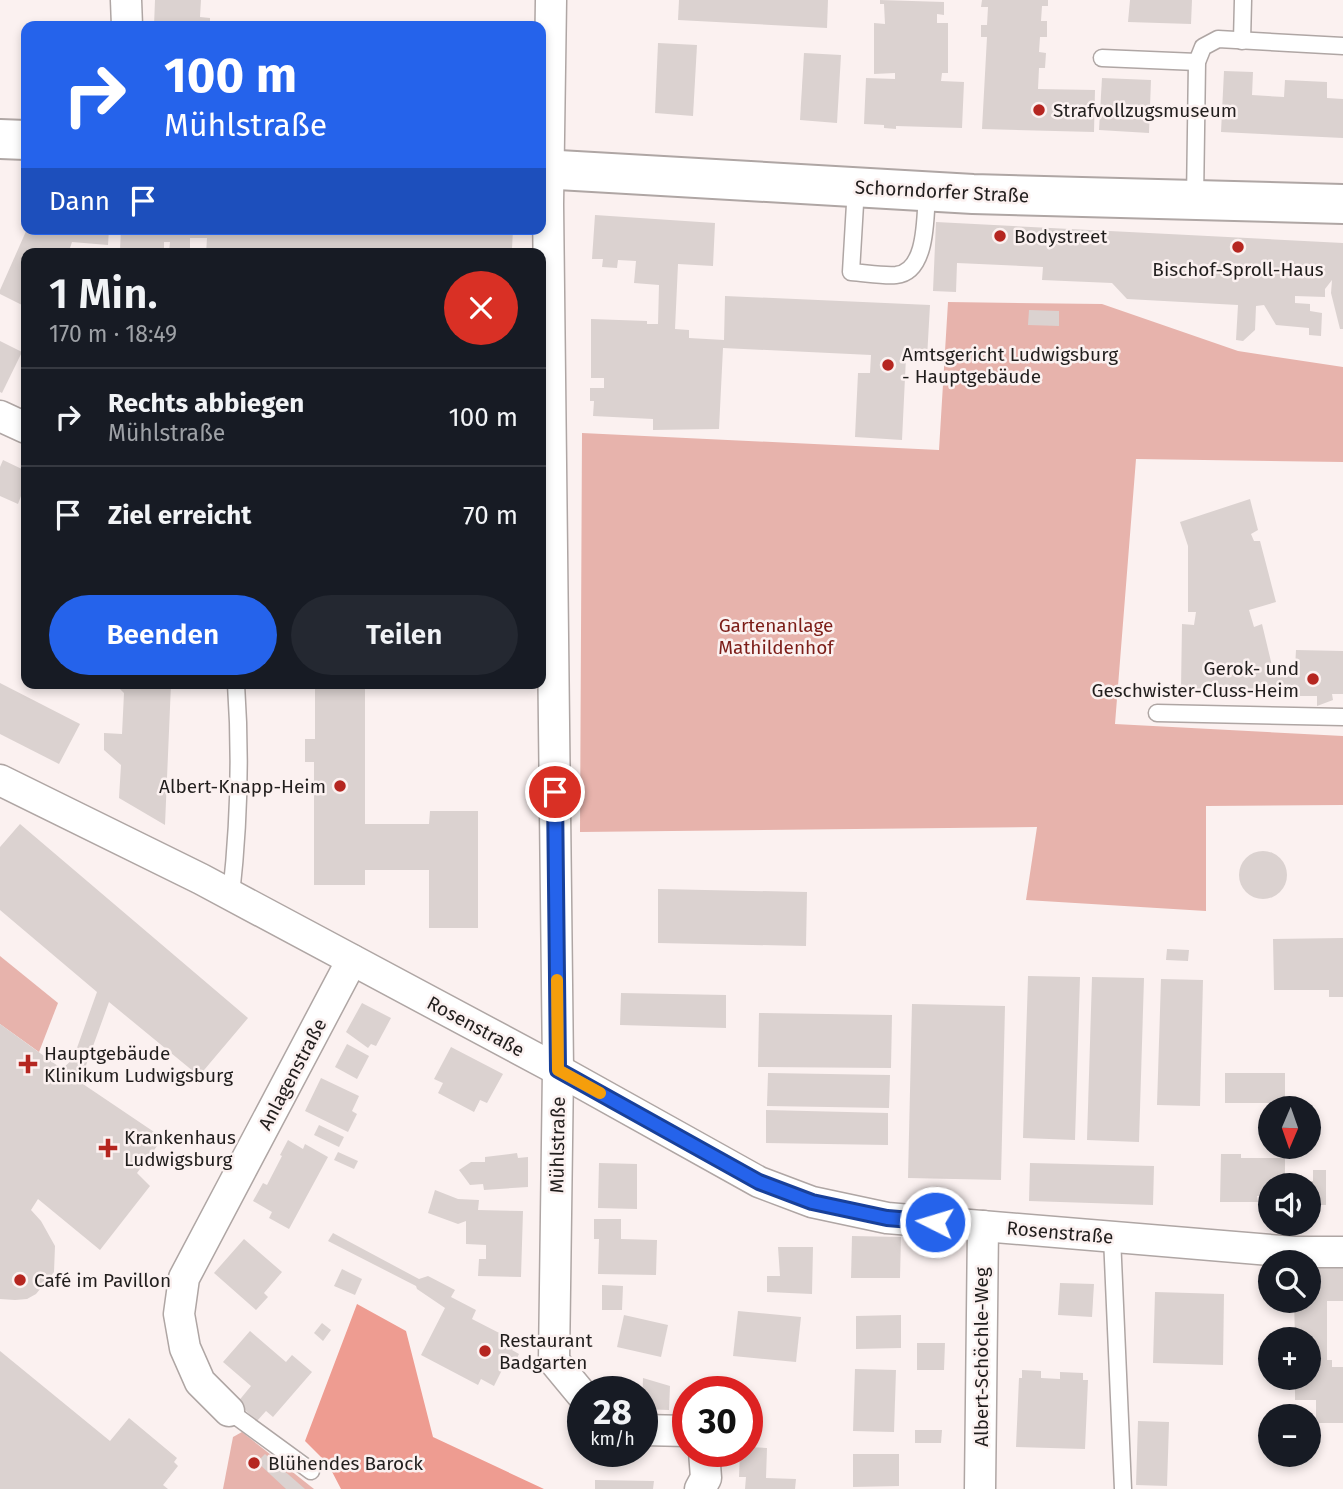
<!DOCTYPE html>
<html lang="de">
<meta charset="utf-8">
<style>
body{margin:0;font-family:"Fira Sans",sans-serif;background:#242831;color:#f1f3f6;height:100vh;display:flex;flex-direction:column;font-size:26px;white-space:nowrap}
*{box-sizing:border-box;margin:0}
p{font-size:23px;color:#9ea1a6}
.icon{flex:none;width:38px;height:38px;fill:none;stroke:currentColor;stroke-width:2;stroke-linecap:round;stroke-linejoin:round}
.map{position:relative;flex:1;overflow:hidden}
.drawer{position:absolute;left:21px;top:248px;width:525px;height:441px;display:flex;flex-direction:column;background:#171b24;border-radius:14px;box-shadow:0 4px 10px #0003}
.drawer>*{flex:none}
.top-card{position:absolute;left:21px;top:21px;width:525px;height:214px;border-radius:14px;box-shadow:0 4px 10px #0003;background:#2563eb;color:#fff;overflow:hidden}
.needle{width:46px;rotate:182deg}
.buttons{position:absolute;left:1258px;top:1096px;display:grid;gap:14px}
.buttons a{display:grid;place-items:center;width:63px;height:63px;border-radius:50%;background:#171b24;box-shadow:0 4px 10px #0003;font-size:35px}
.speed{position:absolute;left:567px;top:1376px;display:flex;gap:14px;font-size:35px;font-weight:700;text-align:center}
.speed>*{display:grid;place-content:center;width:91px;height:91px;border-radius:50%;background:#171b24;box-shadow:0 4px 10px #0003;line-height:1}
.speed small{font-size:18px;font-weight:400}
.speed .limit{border:10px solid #d22;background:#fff;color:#111}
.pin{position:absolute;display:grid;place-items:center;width:60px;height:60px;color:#fff;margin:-30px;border:4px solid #fff;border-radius:50%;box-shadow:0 2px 7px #0007}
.me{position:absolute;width:77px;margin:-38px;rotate:275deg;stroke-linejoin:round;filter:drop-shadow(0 0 5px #0008)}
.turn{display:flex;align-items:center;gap:24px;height:147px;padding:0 28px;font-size:32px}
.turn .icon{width:91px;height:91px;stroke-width:2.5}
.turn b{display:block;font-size:49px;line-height:60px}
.then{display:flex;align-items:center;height:66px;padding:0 28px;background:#0003;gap:14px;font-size:26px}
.round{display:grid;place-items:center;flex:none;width:74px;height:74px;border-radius:37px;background:#242831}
.summary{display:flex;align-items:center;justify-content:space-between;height:119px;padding:0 28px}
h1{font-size:42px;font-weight:600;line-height:52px}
.action{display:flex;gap:14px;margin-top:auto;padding:14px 28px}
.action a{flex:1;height:80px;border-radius:42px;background:#2563eb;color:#fff;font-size:28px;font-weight:600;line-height:80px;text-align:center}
.action a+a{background:#242831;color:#f1f3f6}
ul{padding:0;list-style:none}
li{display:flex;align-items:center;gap:21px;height:98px;padding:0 28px;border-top:2px solid #363941}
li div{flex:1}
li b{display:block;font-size:26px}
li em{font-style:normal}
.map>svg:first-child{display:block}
.green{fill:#e7b3ac}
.forest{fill:#ee9c91}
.building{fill:#dbd2d0}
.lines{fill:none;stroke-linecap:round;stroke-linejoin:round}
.service-casing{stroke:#afa6a4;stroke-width:19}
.minor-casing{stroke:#afa6a4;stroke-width:33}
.secondary-casing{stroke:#afa6a4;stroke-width:42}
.service{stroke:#fff;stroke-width:16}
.minor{stroke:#fff;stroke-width:30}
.secondary{stroke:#fff;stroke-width:38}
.route-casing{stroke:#184099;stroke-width:18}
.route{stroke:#2563eb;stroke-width:12}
.slow{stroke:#f59e0b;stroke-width:12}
.poi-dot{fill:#b52620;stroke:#fbf1f0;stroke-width:2.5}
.labels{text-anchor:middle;stroke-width:5;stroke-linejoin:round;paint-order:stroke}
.poi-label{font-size:19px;fill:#211e1d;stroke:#fbf1f0;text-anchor:start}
.street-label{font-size:19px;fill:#211e1d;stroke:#fbf1f0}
.park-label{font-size:19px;fill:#7c1d18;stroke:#fbf1f0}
</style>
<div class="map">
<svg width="1343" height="1489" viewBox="0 0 1343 1489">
<rect width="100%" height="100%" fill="#fbf1f0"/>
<g class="green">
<path d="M948,302L1102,304L1238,351L1343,367V462L1136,459L1115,724L1343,736V805L1206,806V911L1026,900L1037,827L580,832L582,433L939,450Z"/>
<path d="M0,956L58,1003L39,1052L0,1024Z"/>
<path d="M242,1432L314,1489H223L233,1437Z"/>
</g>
<path class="forest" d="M357,1304L406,1331L433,1437L544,1489H341L328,1464L305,1441Z"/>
<g class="building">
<path d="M155,0H201L200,17L210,18V26H154Z"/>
<path d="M679,0H828L827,28L678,20Z"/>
<path d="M880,0L944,2V15L937,14V23H948V73H942L941,81L964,82L962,128L896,126V129L884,128V125L864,124L866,78L895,79V73L874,74V23L885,24L884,4H880Z"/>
<path d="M982,0H1048V6H1042L1041,21H1047V37H1040L1039,52L1046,53L1045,68H1039L1038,89L1095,90L1094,132L982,129L987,37H981V25H987L988,7H981Z"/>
<path d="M1130,0H1192L1191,24L1128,22Z"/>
<path d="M658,43L697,45L693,116L655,113Z"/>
<path d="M804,53L841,55L837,123L800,120Z"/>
<path d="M1224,71L1253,72L1252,95L1284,97L1285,80L1327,82V98L1343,99V138L1221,132Z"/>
<path d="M1102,78L1151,80L1149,133L1099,130Z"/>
<path d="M595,215L715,223L713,266L678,264L675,329L689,330V338L724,340L725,296L930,305L927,358L906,357L902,440L855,437L858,373H870L871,355L723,348L719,429L653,430V419L593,416L594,401H590V388H604V378H591V319L647,321V324H658L659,285L634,283L636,261L618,260L617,268L602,267L603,259H592Z"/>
<path d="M936,222L1343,243V329H1340L1331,293L1332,280L1325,289V297L1295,296V303L1310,304V311L1322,313L1321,336L1309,335V328L1276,325L1264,305L1256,306L1255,330L1243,341L1236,340L1238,305L1127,299L1112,283L1042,280L1043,267L957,263L956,292L933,291Z"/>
<path d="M27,229H109L108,245L72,242L68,254H26V307L0,294V290Z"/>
<path d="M121,229H287L408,235L409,229H513L512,249H504V254L469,251V254H206L207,238H190V252H169L170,242H164V252L120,250Z"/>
<path d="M1029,310L1059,311V326L1028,325Z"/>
<path d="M0,341L22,352L2,393L0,392Z"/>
<path d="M3,460L26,471V498L21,496L18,504L0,496V467Z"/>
<path d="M1250,499L1258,530L1251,534L1254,541H1260L1276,602L1249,610L1254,627L1262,624L1273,670L1295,668L1296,650L1343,651V694H1332L1333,700L1317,706V696H1299L1300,690H1222V685H1211V689H1181L1182,624L1194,625L1196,612H1188V546L1180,522Z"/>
<path d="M0,683L80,724L59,764L0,734Z"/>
<path d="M115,684H171L165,825L119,798L121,765L104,750V733L122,734L124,693Z"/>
<path d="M315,684H365V824H429L430,811H478V928H429V870H365V885H314V762H305V739H315Z"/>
<path d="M20,824L248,1018L199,1076L109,1002L80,1082L163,1138L137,1173L150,1186L100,1250L38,1199L31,1210L41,1221L55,1246L54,1272L36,1294L27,1299L15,1300L0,1299V1024L62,1069L73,1059L97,992L0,910V847Z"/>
<circle cx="1263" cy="875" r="24"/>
<path d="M658,889L807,892L806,946L658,943Z"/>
<path d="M1343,938V997H1329V990H1274L1273,939Z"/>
<path d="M1167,949L1189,950L1188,961L1166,960Z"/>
<path d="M1028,976L1080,977L1075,1140L1023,1138Z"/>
<path d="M1092,977L1144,978L1139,1142L1087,1140Z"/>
<path d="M1161,979L1203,980L1200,1106L1157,1105Z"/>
<path d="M621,993L726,995V1028L620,1025Z"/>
<path d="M362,1003L391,1018L376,1046L371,1044L368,1048L346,1032Z"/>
<path d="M912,1004L1005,1006L1001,1180L908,1178Z"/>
<path d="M759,1013L892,1015L891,1068L758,1067Z"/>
<path d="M347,1044L369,1056L357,1079L335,1067Z"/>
<path d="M451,1047L503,1074L487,1103L480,1100L474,1112L438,1093L443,1083L434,1079Z"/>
<path d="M768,1073L890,1075L889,1108L767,1106Z"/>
<rect x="1225" y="1073" width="60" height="30"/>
<path d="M321,1078L359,1096L352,1111L357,1114L348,1132L305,1111Z"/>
<path d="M766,1110L888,1113V1145L766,1143Z"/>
<path d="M319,1125L344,1137L339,1147L314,1135Z"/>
<path d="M288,1140L303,1149L305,1144L328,1157L289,1229L269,1218L272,1212L253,1201L263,1183L267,1185L282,1156L280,1155Z"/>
<path d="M338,1152L358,1161L354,1169L334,1160Z"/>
<path d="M517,1153L518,1158L528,1157V1187L484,1190L483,1184L470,1185L459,1170L471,1162H485V1157Z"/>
<path d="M1221,1154H1241V1158H1285V1175H1302V1181H1313V1170H1326V1205H1309V1185H1270V1196H1257L1258,1202H1220Z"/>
<path d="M599,1163L637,1164V1209L598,1208Z"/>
<path d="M1030,1163L1154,1166L1153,1205L1029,1201Z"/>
<path d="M435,1190L458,1199L479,1200L478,1210L523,1211L521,1277L478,1276L479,1259H486V1245L466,1244V1221L458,1224L428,1213Z"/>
<path d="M594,1219H621V1239L657,1240L656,1275L598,1274L599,1239H594Z"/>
<path d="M333,1233L419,1279L428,1276L455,1290L451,1297L476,1310L472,1319L517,1342L512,1350L519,1354L514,1364L507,1360L494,1386L481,1379L478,1385L421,1355L445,1308L417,1289L416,1286L328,1241Z"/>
<path d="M852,1236L901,1237L900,1278H851Z"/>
<path d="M244,1239L282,1272L264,1293L268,1297L256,1310L214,1273Z"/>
<path d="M778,1247H813L812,1294L767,1292V1276H780Z"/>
<path d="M1309,1265H1343V1301H1327V1360H1332V1367H1343V1423H1316V1400H1295V1377H1309V1339H1295L1294,1300H1309Z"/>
<path d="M342,1269L362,1279L355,1295L334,1286Z"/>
<path d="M1060,1283L1094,1284L1092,1317L1058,1315Z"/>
<path d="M602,1285L623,1286L622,1310H602Z"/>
<path d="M1155,1292L1224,1294L1223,1365L1153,1363Z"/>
<path d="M738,1311L801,1317L796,1362L733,1356Z"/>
<path d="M624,1315L668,1325L661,1357L617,1347Z"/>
<path d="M901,1315V1348L856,1349V1316Z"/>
<path d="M322,1323L331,1330L323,1341L314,1333Z"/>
<path d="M250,1331L286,1362L292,1355L312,1372L273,1417L266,1411L257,1421L237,1403L251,1386L223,1362Z"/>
<path d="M917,1343H945L944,1370H917Z"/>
<path d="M0,1351L110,1441L129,1418L177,1458L174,1462L178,1466L163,1485L168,1489H0Z"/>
<path d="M855,1369L896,1370L894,1432L853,1431Z"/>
<path d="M1022,1370L1041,1371V1378L1060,1379V1372L1083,1373V1380H1088L1085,1449L1016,1447L1019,1378H1022Z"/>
<path d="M643,1378L670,1386L669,1410L642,1409Z"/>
<path d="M1138,1421L1169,1422L1167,1486L1136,1485Z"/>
<path d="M915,1430H942L941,1443H915Z"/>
<path d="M747,1447L767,1448L766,1478L796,1479L795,1489H745L746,1477H739L740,1451H747Z"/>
<path d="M265,1454L305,1489H286L257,1462Z"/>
<path d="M853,1454H899V1486L853,1487Z"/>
<path d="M595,1480L654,1481L653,1489H595Z"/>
</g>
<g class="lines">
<defs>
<g id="service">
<path d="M1242,41L1243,0"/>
<path d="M1102,58L1197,62"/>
<path d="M856,187L851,272C866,273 882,276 896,275C928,272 925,215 927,192"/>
<path d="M1195,200L1197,62L1203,47L1218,39L1343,46"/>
<path d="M1157,713L1343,717"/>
<path d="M231,895C239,824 241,755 236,684"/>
<path d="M1112,1237L1123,1489"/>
<path d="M229,1411L311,1471"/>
</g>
<g id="minor">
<path d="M126,0L127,26"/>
<path d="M551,0L548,204L558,1070L554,1361L583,1396"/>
<path d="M0,416L26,428"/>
<path d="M0,780L201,879L558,1070L759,1182L812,1202L887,1218L1294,1252H1343"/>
<path d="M229,1411L200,1382L185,1348L179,1314L184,1278L352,960"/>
<path d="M642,1430L688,1431"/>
<path d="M700,1489L706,1478L704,1451"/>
<path d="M980,1489L983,1226"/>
</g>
<g id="secondary">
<path d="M0,139L26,140"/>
<path d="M541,169L973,194L1343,204"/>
</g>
</defs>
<use href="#service" class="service-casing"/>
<use href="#minor" class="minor-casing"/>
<use href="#secondary" class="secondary-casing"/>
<use href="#service" class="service"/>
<use href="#minor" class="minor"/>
<use href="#secondary" class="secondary"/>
</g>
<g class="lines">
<defs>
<path id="route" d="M555,792L558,1070L759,1182L812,1202L887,1218L935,1222"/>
</defs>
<use href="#route" class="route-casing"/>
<use href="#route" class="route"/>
<path class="slow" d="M557,980L558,1070L600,1093"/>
</g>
<g class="poi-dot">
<circle cx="1039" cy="110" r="7"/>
<circle cx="1000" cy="236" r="7"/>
<circle cx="1238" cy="247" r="7"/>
<circle cx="888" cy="365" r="7"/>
<circle cx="1313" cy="679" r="7"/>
<circle cx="340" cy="786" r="7"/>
<path d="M24.5 1053.5h7v7h7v7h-7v7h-7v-7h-7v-7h7z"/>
<path d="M104.5 1137.5h7v7h7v7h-7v7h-7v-7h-7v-7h7z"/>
<circle cx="20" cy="1280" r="7"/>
<circle cx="485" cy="1351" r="7"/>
<circle cx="254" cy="1463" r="7"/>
</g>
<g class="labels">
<g class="poi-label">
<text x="1053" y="117">Strafvollzugsmuseum</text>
<text x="1014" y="243">Bodystreet</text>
<text x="1238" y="276" text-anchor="middle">Bischof-Sproll-Haus</text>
<text x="902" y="361">Amtsgericht Ludwigsburg<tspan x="902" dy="22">- Hauptgebäude</tspan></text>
<text x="1299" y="675" text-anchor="end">Gerok- und<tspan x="1299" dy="22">Geschwister-Cluss-Heim</tspan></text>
<text x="326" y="793" text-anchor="end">Albert-Knapp-Heim</text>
<text x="44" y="1060">Hauptgebäude<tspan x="44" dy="22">Klinikum Ludwigsburg</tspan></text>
<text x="124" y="1144">Krankenhaus<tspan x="124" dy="22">Ludwigsburg</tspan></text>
<text x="34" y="1287">Café im Pavillon</text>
<text x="499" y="1347">Restaurant<tspan x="499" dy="22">Badgarten</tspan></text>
<text x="268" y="1470">Blühendes Barock</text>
</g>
<g class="street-label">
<text transform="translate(942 191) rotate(3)" y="7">Schorndorfer Straße</text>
<text transform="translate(476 1026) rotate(28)" y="7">Rosenstraße</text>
<text transform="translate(292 1074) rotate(-62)" y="7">Anlagenstraße</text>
<text transform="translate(557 1145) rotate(-89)" y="7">Mühlstraße</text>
<text transform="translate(1060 1232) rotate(5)" y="7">Rosenstraße</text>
<text transform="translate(981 1357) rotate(-90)" y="7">Albert-Schöchle-Weg</text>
</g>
<g class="park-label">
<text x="776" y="632">Gartenanlage<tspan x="776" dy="22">Mathildenhof</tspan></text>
</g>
</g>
</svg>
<div class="buttons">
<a><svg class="needle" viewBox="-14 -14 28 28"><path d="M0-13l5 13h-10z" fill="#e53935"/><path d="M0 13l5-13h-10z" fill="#9ea1a6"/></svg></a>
<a><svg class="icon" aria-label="sound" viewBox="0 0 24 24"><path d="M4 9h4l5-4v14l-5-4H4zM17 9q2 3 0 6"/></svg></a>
<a><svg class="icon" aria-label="search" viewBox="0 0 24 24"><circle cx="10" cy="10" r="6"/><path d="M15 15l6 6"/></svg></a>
<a>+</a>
<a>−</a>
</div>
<div class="speed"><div>28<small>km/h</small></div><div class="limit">30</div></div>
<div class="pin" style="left:555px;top:792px;background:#d93025"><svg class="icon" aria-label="arrive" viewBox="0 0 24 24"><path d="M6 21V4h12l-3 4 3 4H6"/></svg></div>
<svg class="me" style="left:935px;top:1222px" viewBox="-20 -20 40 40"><circle r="17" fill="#2563eb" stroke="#fff" stroke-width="3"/><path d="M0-11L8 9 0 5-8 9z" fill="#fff"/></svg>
<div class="top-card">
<div class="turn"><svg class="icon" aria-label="right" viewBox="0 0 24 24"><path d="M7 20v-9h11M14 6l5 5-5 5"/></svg><div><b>100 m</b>Mühlstraße</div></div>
<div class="then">Dann<svg class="icon" aria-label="arrive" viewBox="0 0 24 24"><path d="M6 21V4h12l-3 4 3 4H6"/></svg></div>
</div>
<section class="drawer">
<div class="summary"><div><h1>1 Min.</h1><p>170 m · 18:49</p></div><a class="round" style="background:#d93025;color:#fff"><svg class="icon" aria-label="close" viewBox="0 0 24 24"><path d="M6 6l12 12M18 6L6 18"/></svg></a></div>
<ul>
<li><svg class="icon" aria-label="right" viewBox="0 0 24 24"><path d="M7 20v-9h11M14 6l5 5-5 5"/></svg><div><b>Rechts abbiegen</b><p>Mühlstraße</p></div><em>100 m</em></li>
<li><svg class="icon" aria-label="arrive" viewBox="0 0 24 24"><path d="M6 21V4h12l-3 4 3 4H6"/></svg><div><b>Ziel erreicht</b></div><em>70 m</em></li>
</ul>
<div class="action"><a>Beenden</a><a>Teilen</a></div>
</section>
</div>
